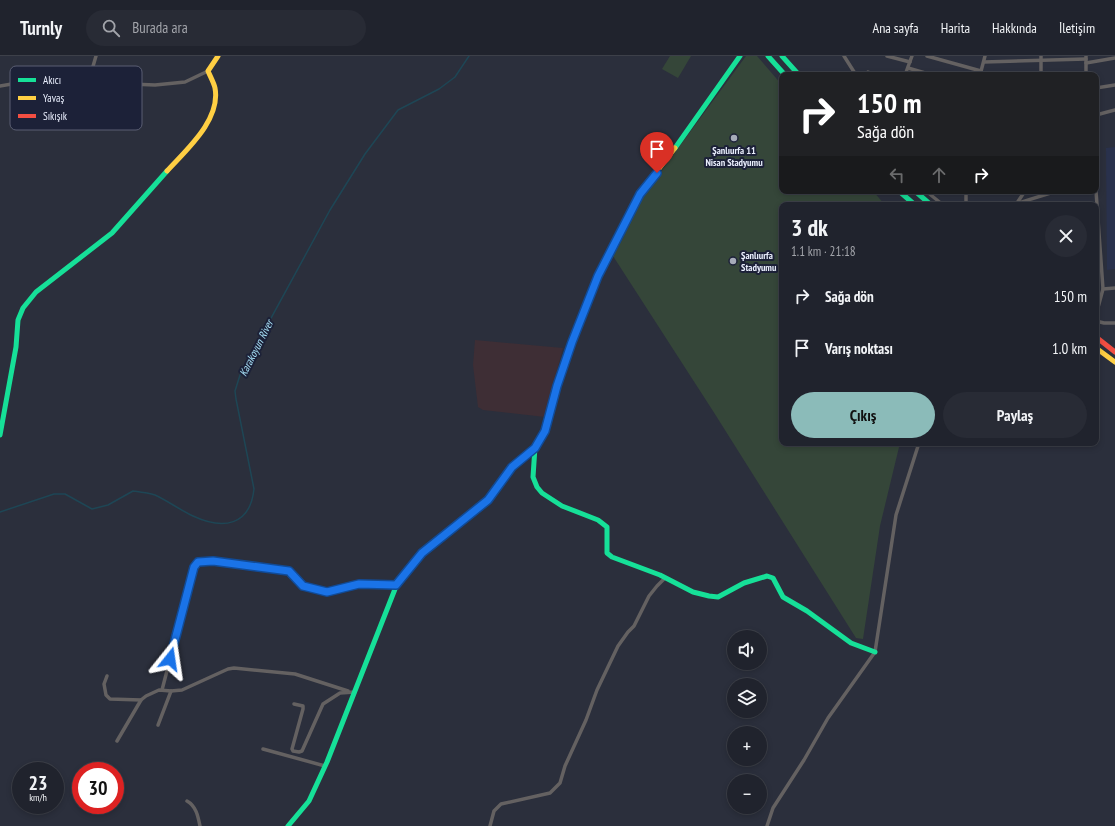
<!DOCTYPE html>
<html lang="tr">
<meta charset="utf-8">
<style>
body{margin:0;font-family:"PT Sans Narrow",sans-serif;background:#282b35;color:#f1f3f6;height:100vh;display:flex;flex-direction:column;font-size:15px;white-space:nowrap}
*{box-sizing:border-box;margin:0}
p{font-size:13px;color:#a2a4aa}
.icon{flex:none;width:22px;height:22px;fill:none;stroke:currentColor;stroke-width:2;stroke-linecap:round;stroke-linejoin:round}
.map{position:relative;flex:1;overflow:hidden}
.drawer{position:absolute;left:779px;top:146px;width:320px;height:244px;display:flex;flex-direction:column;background:#20232d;border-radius:8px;box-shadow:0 2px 6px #0003,0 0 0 1px #3d4049}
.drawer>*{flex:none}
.banner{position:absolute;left:779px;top:16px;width:320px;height:122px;border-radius:8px;box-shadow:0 2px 6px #0003,0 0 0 1px #3d4049;background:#202124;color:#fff;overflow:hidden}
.fabs{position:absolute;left:727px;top:574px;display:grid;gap:8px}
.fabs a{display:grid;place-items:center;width:40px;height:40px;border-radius:50%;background:#20232d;box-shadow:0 2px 6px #0003,0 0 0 1px #3d4049;font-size:20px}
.speed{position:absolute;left:12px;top:706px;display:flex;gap:8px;font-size:20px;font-weight:700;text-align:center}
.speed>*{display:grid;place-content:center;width:52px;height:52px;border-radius:50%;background:#20232d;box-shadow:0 2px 6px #0003,0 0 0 1px #3d4049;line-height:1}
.speed small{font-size:10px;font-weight:400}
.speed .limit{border:6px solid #d22;background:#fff;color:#111}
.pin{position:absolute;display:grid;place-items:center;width:34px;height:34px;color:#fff;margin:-41px -17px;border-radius:50% 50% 50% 0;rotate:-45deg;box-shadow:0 0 4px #0007}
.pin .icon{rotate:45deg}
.me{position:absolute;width:44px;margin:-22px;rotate:15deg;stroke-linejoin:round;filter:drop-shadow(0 0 3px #0008)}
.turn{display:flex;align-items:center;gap:14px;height:84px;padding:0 12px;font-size:18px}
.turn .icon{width:52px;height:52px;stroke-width:2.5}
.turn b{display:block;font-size:28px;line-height:34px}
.lanes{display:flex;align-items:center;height:38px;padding:0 12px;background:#0003;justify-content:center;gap:20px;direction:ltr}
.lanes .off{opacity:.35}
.round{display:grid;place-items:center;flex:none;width:42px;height:42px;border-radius:21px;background:#282b35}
.overview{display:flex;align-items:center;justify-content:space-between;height:68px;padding:0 12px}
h1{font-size:24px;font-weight:700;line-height:30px}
.action{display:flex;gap:8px;margin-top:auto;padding:8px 12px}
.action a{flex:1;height:46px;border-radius:24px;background:#8bbbb9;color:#111;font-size:16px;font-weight:700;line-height:46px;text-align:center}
.action a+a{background:#282b35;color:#f1f3f6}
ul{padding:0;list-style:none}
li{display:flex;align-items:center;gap:12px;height:52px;padding:0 12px}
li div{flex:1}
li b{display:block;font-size:15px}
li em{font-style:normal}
header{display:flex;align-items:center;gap:24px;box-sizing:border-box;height:56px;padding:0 20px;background:#20232d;border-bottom:1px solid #3d4049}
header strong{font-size:19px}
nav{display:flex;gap:22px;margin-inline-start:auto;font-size:14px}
.search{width:280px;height:36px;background:#282b35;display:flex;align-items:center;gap:10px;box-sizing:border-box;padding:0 14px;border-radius:22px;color:#a2a4aa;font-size:15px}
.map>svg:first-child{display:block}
.built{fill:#29314c}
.industrial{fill:#3e2e35}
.green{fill:#354639}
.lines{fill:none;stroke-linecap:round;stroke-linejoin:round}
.stream{stroke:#1e4655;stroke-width:1.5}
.street{stroke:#646161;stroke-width:3.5}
.fast{stroke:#16e098;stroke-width:5}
.slow{stroke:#ffcf43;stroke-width:5}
.jam{stroke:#f24e42;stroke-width:5}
.route-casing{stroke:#114b97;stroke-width:10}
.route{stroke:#1a73e8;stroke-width:7}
.poi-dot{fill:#a6abb9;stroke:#1c2138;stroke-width:1.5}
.labels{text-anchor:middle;stroke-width:4;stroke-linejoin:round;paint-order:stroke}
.poi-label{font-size:10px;font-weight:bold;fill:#e9eefd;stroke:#1c2138}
.water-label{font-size:11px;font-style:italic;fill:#a8e2f9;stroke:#1c2138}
.key{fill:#1c2138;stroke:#5a5e73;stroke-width:1}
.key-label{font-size:11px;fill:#e9eefd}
</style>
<header>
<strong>Turnly</strong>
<div class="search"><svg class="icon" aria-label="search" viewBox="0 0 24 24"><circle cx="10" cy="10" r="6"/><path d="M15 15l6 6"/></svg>Burada ara</div>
<nav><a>Ana sayfa</a><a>Harita</a><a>Hakkında</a><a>İletişim</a></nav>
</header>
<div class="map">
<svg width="1115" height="770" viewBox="0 0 1115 770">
<rect width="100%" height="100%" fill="#2b2f3c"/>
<path class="built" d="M1115,91V213L1107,214L1106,92Z"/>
<path class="industrial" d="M475,284L563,292L545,361L483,354L478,351L473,309Z"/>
<g class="green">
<path d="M670,0H691L678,22L662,13Z"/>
<path d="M746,0H757L782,29V135H873L885,149H782V387H900L880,470L863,583L856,582L713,355L613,200L623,182L637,148Z"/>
</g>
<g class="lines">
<path class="stream" d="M0,456L54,438H65L92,453L108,449L133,435C140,436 148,437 155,439C168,445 180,454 193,460C223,474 250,470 254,433L236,343L235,335L240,319L330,154L365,98L398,54L439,33L455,21L469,0"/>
<g class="street">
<path d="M844,0L856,19"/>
<path d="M887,0L910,6"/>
<path d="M927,0L981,15"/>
<path d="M1041,0V19"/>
<path d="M1086,0V19"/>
<path d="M984,6L1086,3"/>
<path d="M1086,7L1115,2"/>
<path d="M908,12L932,19"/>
<path d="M868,16L875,19"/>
<path d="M905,19L912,0"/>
<path d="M980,19L985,0"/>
<path d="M1077,19H1086"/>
<path d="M89,24L96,0"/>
<path d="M0,30L46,22L72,20L105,27L155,29L185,26L208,15"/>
<path d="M1096,32L1115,29"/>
<path d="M1096,59L1115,54"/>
<path d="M926,135L943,149"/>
<path d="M1096,135L1103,233"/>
<path d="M1017,147L1025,135"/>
<path d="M966,149V135"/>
<path d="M1012,149L1057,135"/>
<path d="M1096,259L1103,233L1115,232"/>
<path d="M1096,265L1104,267H1115"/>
<path d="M107,620L104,628L106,639L110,643L141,644"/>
<path d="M162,634L194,511L198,506L213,505L289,515L303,530L327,536L359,528L396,529"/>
<path d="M294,648L303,650V653L292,693L293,695L299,696L302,695L323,648L340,637L355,636"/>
<path d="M158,669L171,635"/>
<path d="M117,685L141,644L146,640L159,634L171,635L182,634L228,613L234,612L295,618L348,635"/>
<path d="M263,693L325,710"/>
<path d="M187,745C196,750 198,760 200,770"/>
<path d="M490,770L494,755L501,748L550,737L560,727L565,710L586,664L597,634L618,590L628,576L634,570L649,540L657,530L665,522"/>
<path d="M767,770L773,752L804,704L828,662L875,596L896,459L919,387"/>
</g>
<g class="fast">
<path d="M768,0L785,19"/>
<path d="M782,0L799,19"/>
<path d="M675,92L740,0"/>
<path d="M899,135L915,149"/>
<path d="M915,135L931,149"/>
<path d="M0,379L16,291L18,264L23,252L36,236L112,177L167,115"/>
<path d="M535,391L533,421L537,431L542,437L562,450L598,464L607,471V497L612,501L660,519L693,536L709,540L718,541L744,527L767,520L773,522L783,541L807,555L851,587L875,596"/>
<path d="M487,445L512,411L535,391L545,375L557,330L571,290L598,220L607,202"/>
<path d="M288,770L309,745L327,706L397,528"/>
</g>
<g class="slow">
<path d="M167,115C186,94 221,64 215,32C214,27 210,20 208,15L218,0"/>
<path d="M607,202L640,137L675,92"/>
<path d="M1096,292L1115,306"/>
<path d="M397,528L423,497L487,445"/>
</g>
<path class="jam" d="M1096,281L1115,296"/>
</g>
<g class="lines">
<defs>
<path id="route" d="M170,603L194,511L198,506L213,505L289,515L303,530L327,536L359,528L396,529L422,497L488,444L512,411L535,392L545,375L557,330L572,286L598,220L640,138L657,117"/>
</defs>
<use href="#route" class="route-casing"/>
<use href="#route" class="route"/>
</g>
<g class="poi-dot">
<circle cx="734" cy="82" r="4"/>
<circle cx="733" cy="205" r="4"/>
</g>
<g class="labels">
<g class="poi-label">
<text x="734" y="98">Şanlıurfa 11<tspan x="734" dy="12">Nisan Stadyumu</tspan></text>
<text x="741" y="203" text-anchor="start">Şanlıurfa<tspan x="741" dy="12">Stadyumu</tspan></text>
</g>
<g class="water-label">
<text transform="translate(256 292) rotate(-63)" y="4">Karakoyun River</text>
</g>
</g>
<rect x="10" y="10" width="132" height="64" rx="6" class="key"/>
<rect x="18" y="22" width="18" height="4" fill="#16e098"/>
<rect x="18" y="40" width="18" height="4" fill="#ffcf43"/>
<rect x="18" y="58" width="18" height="4" fill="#f24e42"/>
<g class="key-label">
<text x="43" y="28">Akıcı</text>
<text x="43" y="46">Yavaş</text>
<text x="43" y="64">Sıkışık</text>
</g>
</svg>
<div class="fabs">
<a><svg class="icon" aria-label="sound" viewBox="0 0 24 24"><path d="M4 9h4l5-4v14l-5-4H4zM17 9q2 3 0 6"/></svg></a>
<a><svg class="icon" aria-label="layers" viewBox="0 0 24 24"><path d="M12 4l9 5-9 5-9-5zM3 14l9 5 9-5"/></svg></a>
<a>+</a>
<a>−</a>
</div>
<div class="speed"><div>23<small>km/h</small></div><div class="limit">30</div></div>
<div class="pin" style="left:657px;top:117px;background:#d93025"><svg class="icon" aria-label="arrive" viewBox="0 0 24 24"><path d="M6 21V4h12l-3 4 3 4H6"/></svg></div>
<svg class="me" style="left:170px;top:603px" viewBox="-20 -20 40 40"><path d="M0-17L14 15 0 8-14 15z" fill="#1a73e8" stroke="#fff" stroke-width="4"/></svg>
<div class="banner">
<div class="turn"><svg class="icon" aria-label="right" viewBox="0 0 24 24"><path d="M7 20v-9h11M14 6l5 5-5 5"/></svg><div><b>150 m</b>Sağa dön</div></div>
<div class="lanes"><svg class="icon off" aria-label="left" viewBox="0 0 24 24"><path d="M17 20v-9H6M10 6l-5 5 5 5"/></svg><svg class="icon off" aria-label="ahead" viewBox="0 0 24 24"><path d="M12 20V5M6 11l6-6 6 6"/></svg><svg class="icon" aria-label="right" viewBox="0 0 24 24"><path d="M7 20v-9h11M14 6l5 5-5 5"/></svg></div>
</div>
<section class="drawer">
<div class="overview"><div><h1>3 dk</h1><p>1.1 km · 21:18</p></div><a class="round"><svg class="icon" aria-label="close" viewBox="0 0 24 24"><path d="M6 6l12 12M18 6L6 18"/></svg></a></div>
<ul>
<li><svg class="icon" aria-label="right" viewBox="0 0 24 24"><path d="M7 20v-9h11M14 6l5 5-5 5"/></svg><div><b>Sağa dön</b></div><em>150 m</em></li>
<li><svg class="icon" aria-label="arrive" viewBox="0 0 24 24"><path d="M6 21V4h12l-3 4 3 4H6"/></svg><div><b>Varış noktası</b></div><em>1.0 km</em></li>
</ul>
<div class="action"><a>Çıkış</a><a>Paylaş</a></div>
</section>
</div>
